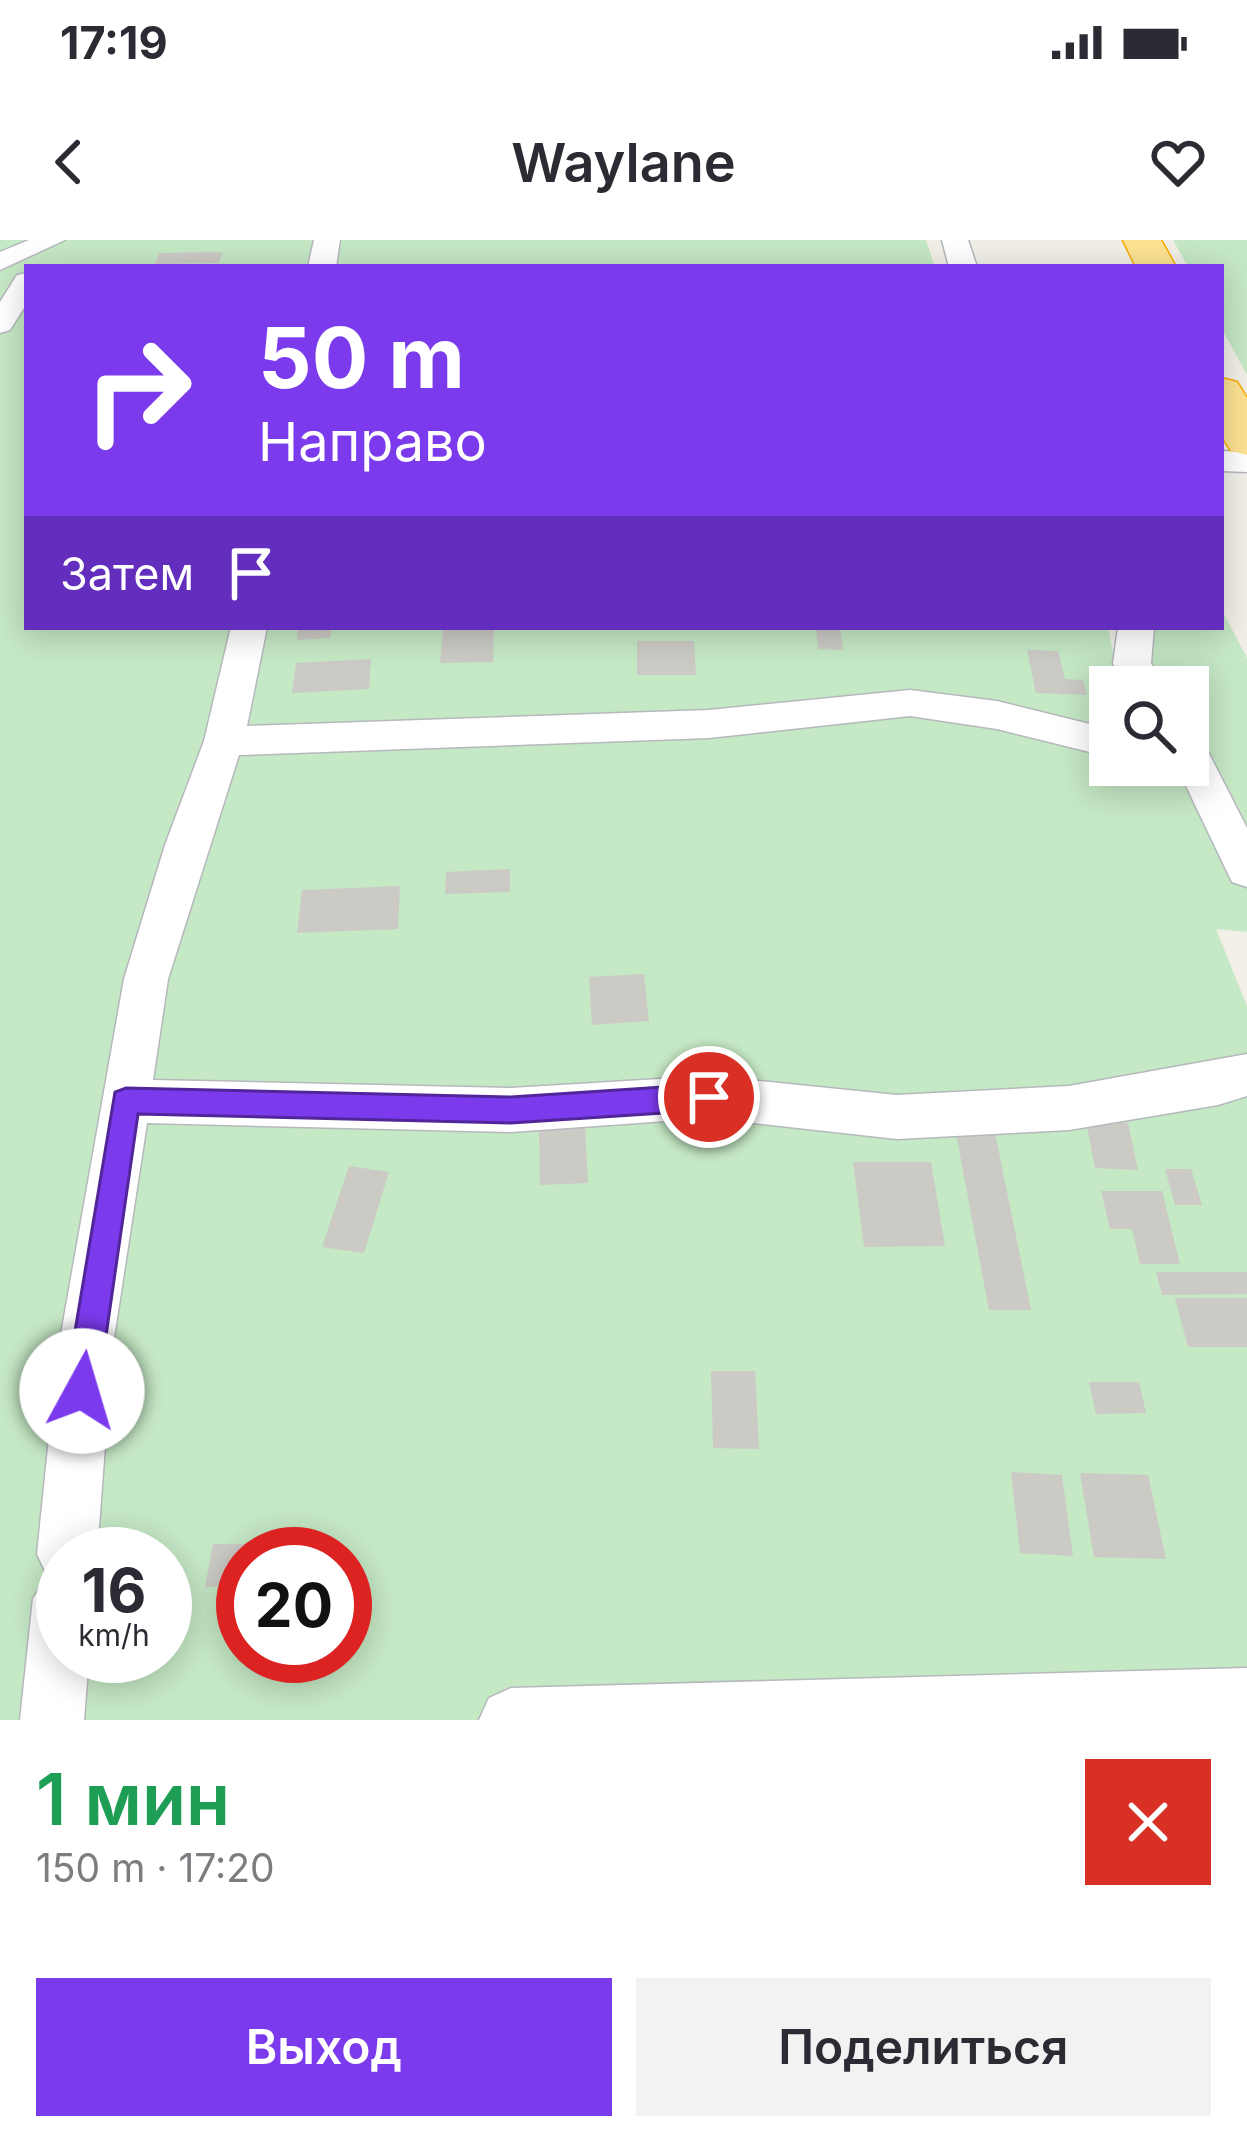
<!DOCTYPE html>
<html lang="ru">
<meta charset="utf-8">
<style>
body{margin:0;font-family:Inter,sans-serif;background:#f2f2f3;color:#2b2b33;height:100vh;display:flex;flex-direction:column;font-size:45px;white-space:nowrap}
*{box-sizing:border-box;margin:0}
p{font-size:39px;color:#7c7c81}
.icon{flex:none;width:66px;height:66px;fill:none;stroke:currentColor;stroke-width:2;stroke-linecap:round;stroke-linejoin:round}
.map{position:relative;height:1480px;overflow:hidden}
.side{display:flex;flex-direction:column;background:#fff;flex:1}
.side>*{flex:none}
.hud{position:absolute;left:24px;top:24px;width:1200px;height:366px;border-radius:0px;box-shadow:0 6px 30px #0003;background:#7c3aed;color:#fff;overflow:hidden}
.fabs{position:absolute;left:1089px;top:426px;display:grid;gap:24px}
.fabs a{display:grid;place-items:center;width:120px;height:120px;border-radius:0px;background:#fff;box-shadow:0 6px 30px #0003;font-size:60px}
.speed{position:absolute;left:36px;top:1287px;display:flex;gap:24px;font-size:60px;font-weight:700;text-align:center}
.speed>*{display:grid;place-content:center;width:156px;height:156px;border-radius:50%;background:#fff;box-shadow:0 6px 30px #0003;line-height:1}
.speed small{font-size:30px;font-weight:400}
.speed .limit{border:18px solid #d22;background:#fff;color:#111}
.pin{position:absolute;display:grid;place-items:center;width:102px;height:102px;color:#fff;margin:-51px;border:6px solid #fff;border-radius:50%;box-shadow:0 3px 12px #0007}
.me{position:absolute;width:132px;margin:-66px;rotate:6deg;stroke-linejoin:round;filter:drop-shadow(0 0 9px #0008)}
.turn{display:flex;align-items:center;gap:42px;height:252px;padding:0 36px;font-size:54px}
.turn .icon{width:156px;height:156px;stroke-width:2.5}
.turn b{display:block;font-size:84px;line-height:102px}
.then{display:flex;align-items:center;height:114px;padding:0 36px;background:#0003;gap:24px;font-size:45px}
.round{display:grid;place-items:center;flex:none;width:126px;height:126px;border-radius:0px;background:#f2f2f3}
.head{display:flex;align-items:center;justify-content:space-between;height:204px;padding:0 36px}
h1{font-size:72px;font-weight:600;line-height:90px;color:#1e9e55}
.cta{display:flex;gap:24px;margin-top:auto;padding:24px 36px}
.cta a{flex:1;height:138px;border-radius:0px;background:#7c3aed;color:#fff;font-size:48px;font-weight:600;line-height:138px;text-align:center}
.cta a+a{background:#f2f2f3;color:#2b2b33}
.status{display:flex;justify-content:space-between;align-items:center;height:84px;padding:0 60px;background:#fff;direction:ltr}
.status svg{height:33px;fill:currentColor}
header{display:flex;justify-content:space-between;align-items:center;height:156px;padding:0 36px;background:#fff;font-size:54px;font-weight:600}
.map>svg:first-child{display:block}
.green{fill:#c5e8c5;fill-rule:evenodd}
.building{fill:#cccac5}
.lines{fill:none;stroke-linecap:round;stroke-linejoin:round}
.minor-casing{stroke:#b5b8bc;stroke-width:3}
.highway-casing{stroke:#f9ab00;stroke-width:3}
.minor{fill:#fff;fill-rule:evenodd}
.highway{fill:#fde293;fill-rule:evenodd}
.route{fill:#7c3aed;stroke:#51269a;stroke-width:3}
</style>
<div class="status"><b>17:19</b><svg viewBox="0 0 49 12"><path d="M0 12V9h3v3zM5 12V6h3v6zM10 12V3h3v9zM15 12V0h3v12zM26 1h20v11H26zM47 4h2v5h-2z"/></svg></div>
<header><svg class="icon" aria-label="back" viewBox="0 0 24 24"><path d="M15 5l-7 7 7 7"/></svg>Waylane<svg class="icon" aria-label="heart" viewBox="0 0 24 24"><path d="M12 20l-8-8c-3-5 5-10 8-4 3-6 11-1 8 4z"/></svg></header>
<div class="map">
<svg width="1247" height="1480" viewBox="0 0 1247 1480">
<rect width="100%" height="100%" fill="#f1efe8"/>
<g class="green">
<path d="M0,0H926L935,27H27V387H1108L1120,447H1110V525H1188V447H1139L1125,387H1221V368L1247,418V692L1216,689L1247,766V1480H0ZM63,1314H165V1416H63ZM243,1314H345V1416H243Z"/>
<path d="M1173,0H1247V135L1221,87V27H1188Z"/>
</g>
<g class="building">
<path d="M223,12L219,23L155,24L159,13Z"/>
<path d="M298,387H331L330,398L297,400Z"/>
<path d="M443,387H494L493,422L440,423Z"/>
<path d="M816,387H840L843,410L818,409Z"/>
<path d="M637,401H694L696,435H637Z"/>
<path d="M1027,410L1058,411L1065,439L1083,440L1087,455L1036,453Z"/>
<path d="M371,419L369,449L292,453L296,423Z"/>
<path d="M510,629V652L445,654L446,632Z"/>
<path d="M400,646L398,689L297,693L302,650Z"/>
<path d="M644,734L649,781L592,785L589,737Z"/>
<path d="M1086,881L1128,883L1138,930L1095,928Z"/>
<path d="M585,885L588,943L540,945L539,887Z"/>
<path d="M955,888H994L1031,1070H989Z"/>
<path d="M853,922H931L945,1006L864,1007Z"/>
<path d="M349,926L389,932L364,1013L322,1007Z"/>
<path d="M1165,929H1191L1202,965H1175Z"/>
<path d="M1101,951H1162L1180,1024H1140L1132,989H1110Z"/>
<path d="M1156,1032H1247V1054L1162,1055Z"/>
<path d="M1175,1058H1247V1107H1188Z"/>
<path d="M711,1131H755L759,1209L713,1208Z"/>
<path d="M1089,1142H1139L1146,1173L1096,1174Z"/>
<path d="M1011,1232L1062,1235L1073,1316L1020,1313Z"/>
<path d="M1080,1233L1148,1235L1166,1319L1094,1317Z"/>
<path d="M213,1304H310L309,1314H243V1347H205Z"/>
</g>
<g class="lines">
<defs>
<g id="minor">
<path d="M29,0H65L0,30V12Z"/>
<path d="M314,0H340L336,27H308Z"/>
<path d="M942,0H968L977,27H949Z"/>
<path d="M27,33V63L10,90L0,93V62L17,35Z"/>
<path d="M1221,211L1247,212V232L1221,231Z"/>
<path d="M231,387H267L247,486L709,470L910,450L997,461L1110,489V517L997,489L910,476L709,498L239,515L168,739L153,840L511,848L709,836L897,855L1069,846L1247,814V856L1218,865L1069,890L897,899L709,878L511,892L147,883L112,1111L97,1314H63V1416H89L84,1480H20L33,1359L47,1335L37,1314L58,1111L124,739L165,605L204,501Z"/>
<path d="M1118,387H1154L1151,423L1166,447H1128L1113,424Z"/>
<path d="M1188,496L1202,500L1247,588V647L1232,642L1176,525H1188Z"/>
<path d="M1247,1428V1480H479L489,1458L511,1448Z"/>
</g>
<g id="highway">
<path d="M1123,0H1161L1176,27H1136Z"/>
<path d="M1221,138L1237,142L1247,158V215L1231,211L1221,195Z"/>
</g>
</defs>
<use href="#minor" class="minor-casing"/>
<use href="#highway" class="highway-casing"/>
<use href="#minor" class="minor"/>
<use href="#highway" class="highway"/>
</g>
<path class="route" d="M709,844L719,848L723,857L719,866L709,870L511,883L138,874L98,1151L93,1163L82,1168L70,1163L65,1151L115,852L126,848L511,857Z"/>
</svg>
<div class="fabs">
<a><svg class="icon" aria-label="search" viewBox="0 0 24 24"><circle cx="10" cy="10" r="6"/><path d="M15 15l6 6"/></svg></a>
</div>
<div class="speed"><div>16<small>km/h</small></div><div class="limit">20</div></div>
<div class="pin" style="left:709px;top:857px;background:#d93025"><svg class="icon" aria-label="arrive" viewBox="0 0 24 24"><path d="M6 21V4h12l-3 4 3 4H6"/></svg></div>
<svg class="me" style="left:82px;top:1151px" viewBox="-20 -20 40 40"><circle r="19" fill="#fff"/><path d="M0-13L10 11 0 6-10 11z" fill="#7c3aed"/></svg>
<div class="hud">
<div class="turn"><svg class="icon" aria-label="right" viewBox="0 0 24 24"><path d="M7 20v-9h11M14 6l5 5-5 5"/></svg><div><b>50 m</b>Направо</div></div>
<div class="then">Затем<svg class="icon" aria-label="arrive" viewBox="0 0 24 24"><path d="M6 21V4h12l-3 4 3 4H6"/></svg></div>
</div>
</div>
<section class="side">
<div class="head"><div><h1>1 мин</h1><p>150 m · 17:20</p></div><a class="round" style="background:#d93025;color:#fff"><svg class="icon" aria-label="close" viewBox="0 0 24 24"><path d="M6 6l12 12M18 6L6 18"/></svg></a></div>
<div class="cta"><a>Выход</a><a>Поделиться</a></div>
</section>
